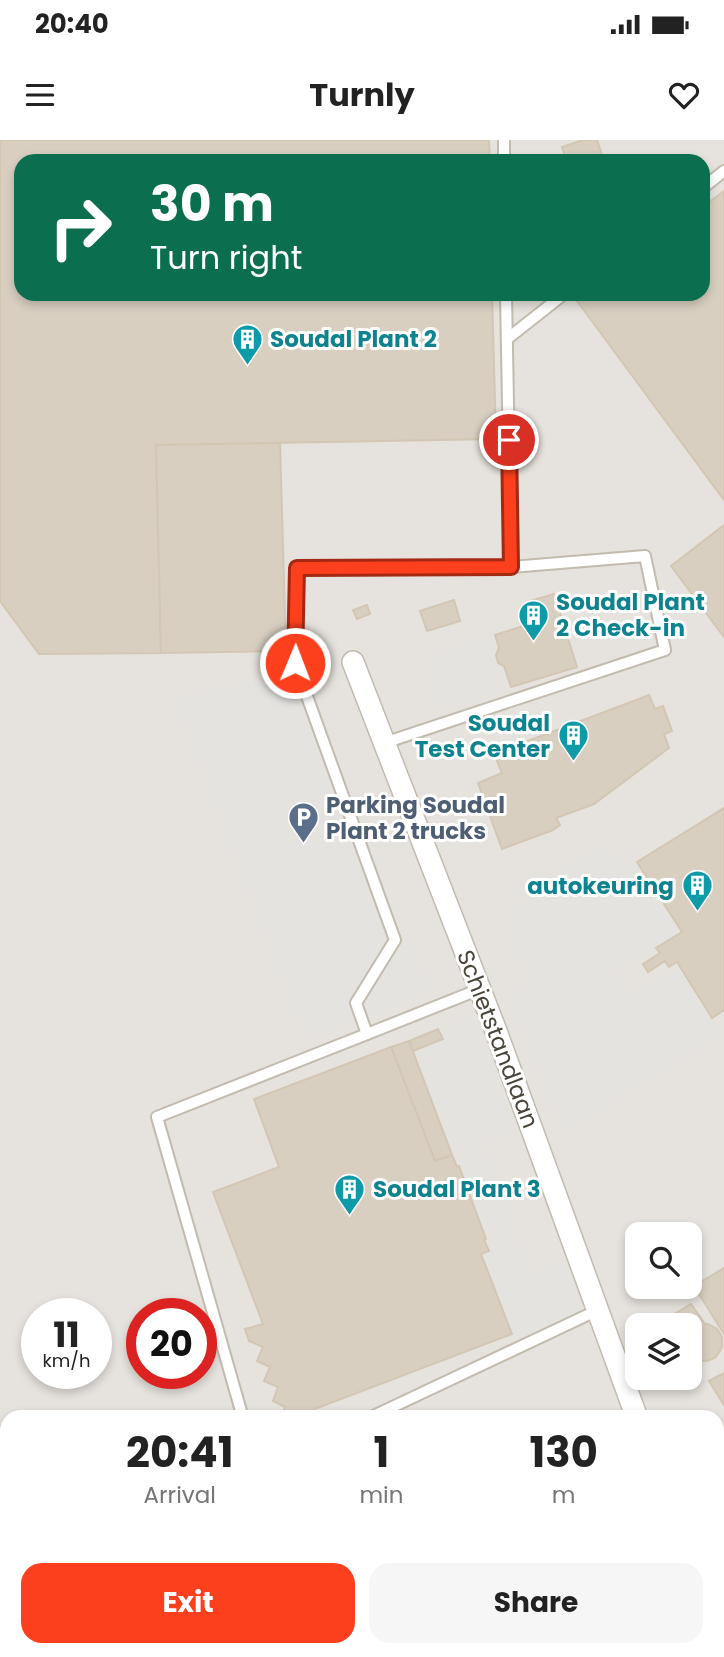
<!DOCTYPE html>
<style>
body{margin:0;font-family:Poppins,sans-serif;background:#f6f6f6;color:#222;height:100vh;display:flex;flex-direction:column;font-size:26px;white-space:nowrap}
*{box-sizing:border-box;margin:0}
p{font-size:23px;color:#767676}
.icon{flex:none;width:38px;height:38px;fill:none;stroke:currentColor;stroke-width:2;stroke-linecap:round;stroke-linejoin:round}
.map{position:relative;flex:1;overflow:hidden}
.drawer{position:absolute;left:0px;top:1270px;width:724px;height:247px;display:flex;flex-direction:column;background:#fff;border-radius:21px 21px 0 0;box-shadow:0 4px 10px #0003}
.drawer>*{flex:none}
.top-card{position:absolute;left:14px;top:14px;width:696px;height:147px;border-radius:21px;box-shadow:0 4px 10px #0003;background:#0b6e4f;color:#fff;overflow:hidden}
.controls{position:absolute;left:625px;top:1082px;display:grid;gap:14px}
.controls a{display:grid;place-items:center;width:77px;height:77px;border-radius:14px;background:#fff;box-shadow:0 4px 10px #0003;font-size:35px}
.speed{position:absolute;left:21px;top:1158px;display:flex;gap:14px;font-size:35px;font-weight:700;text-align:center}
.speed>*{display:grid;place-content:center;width:91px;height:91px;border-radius:50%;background:#fff;box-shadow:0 4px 10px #0003;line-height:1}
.speed small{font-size:18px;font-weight:400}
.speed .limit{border:10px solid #d22;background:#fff;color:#111}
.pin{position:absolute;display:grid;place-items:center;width:60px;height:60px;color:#fff;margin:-30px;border:4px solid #fff;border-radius:50%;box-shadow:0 2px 7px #0007}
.me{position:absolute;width:77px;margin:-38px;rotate:1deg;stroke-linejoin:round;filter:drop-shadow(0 0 5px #0008)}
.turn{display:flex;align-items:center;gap:24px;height:147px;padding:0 21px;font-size:32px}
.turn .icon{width:91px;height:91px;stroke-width:2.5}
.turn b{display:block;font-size:49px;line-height:60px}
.eta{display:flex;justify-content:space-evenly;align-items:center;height:119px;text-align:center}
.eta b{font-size:42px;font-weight:700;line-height:49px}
.button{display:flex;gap:14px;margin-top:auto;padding:14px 21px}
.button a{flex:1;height:80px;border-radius:21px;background:#fc3f1d;color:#fff;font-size:28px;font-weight:700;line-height:80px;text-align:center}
.button a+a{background:#f6f6f6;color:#222}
.status{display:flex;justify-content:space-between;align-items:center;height:49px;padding:0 35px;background:#fff;direction:ltr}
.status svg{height:19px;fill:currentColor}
header{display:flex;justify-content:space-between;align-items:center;height:91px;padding:0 21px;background:#fff;font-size:32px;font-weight:700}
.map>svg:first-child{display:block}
.industrial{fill:#e6e2dd;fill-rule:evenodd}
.parking{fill:#e5e3e0}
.building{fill:#d8cfc1;stroke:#d3c7b4;stroke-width:2}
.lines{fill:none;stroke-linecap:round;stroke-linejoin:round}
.service-casing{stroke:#c2bbae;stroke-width:14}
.minor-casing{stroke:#c2bbae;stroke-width:24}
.service{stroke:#fff;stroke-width:10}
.minor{stroke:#fff;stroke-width:21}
.route-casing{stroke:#a42913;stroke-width:18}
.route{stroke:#fc3f1d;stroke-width:12}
.labels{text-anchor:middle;stroke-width:6;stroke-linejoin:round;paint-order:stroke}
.culture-label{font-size:23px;font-weight:bold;fill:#0d838f;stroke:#fff;text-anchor:start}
.service-label{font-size:23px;font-weight:bold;fill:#4e5e75;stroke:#fff;text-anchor:start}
.street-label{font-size:23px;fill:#4b4439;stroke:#fff}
</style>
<div class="status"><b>20:40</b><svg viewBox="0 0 49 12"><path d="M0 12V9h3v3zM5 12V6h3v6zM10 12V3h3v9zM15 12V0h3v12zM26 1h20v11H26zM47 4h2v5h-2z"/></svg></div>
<header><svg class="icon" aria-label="menu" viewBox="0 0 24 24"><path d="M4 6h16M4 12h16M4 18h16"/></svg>Turnly<svg class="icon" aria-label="heart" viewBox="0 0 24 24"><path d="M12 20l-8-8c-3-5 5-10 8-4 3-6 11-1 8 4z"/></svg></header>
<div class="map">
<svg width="724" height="1517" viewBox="0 0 724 1517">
<rect width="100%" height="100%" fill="#f6f3ec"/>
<path class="industrial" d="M0,0H724V1517H213L208,1510H718V1278H7V1326L0,1321ZM21,21H704V154H21ZM637,1094H690V1146H637ZM37,1174H96V1234H37ZM142,1174H201V1234H142ZM637,1185H690V1237H637Z"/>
<g class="parking">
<path d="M495,495L499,508L496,515L498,523L504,526L511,547L444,567L429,517Z"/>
<path d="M306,532L427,852L307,897L177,558Z"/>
<path d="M596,708L607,724L631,709L637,722L682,792L656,808L610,829L624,859L682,830L712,878L723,892L563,989L518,875L529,822L510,814L523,761L542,763L532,745Z"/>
<path d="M471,876L514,989L479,1001L529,1137L565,1122L588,1184L522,1220L481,1114L488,1111L484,1100L486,1099L459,1027H457L413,911L442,900L438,889Z"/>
</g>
<g class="building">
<path d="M0,0H489L490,21H21V154H492L496,299L156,305L161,513L39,514L0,461Z"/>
<path d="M583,0H597L604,21H567L562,7Z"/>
<path d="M724,51V360L577,161L586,154H704V66Z"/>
<path d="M280,303L286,511L161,513L156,305Z"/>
<path d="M724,385V497L671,426Z"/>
<path d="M554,454L577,527L511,547L504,526L498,523L496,515L499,508L495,495L536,482L530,461Z"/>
<path d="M454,460L460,481L427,491L420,471Z"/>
<path d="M367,465L370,474L357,479L353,470Z"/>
<path d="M649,555L655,569L663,566L672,591L664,594L669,608L594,664L556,678L560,685L553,690L502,709L478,643L502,633L494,614Z"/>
<path d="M724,668V870L712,878L677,822L669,827L665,821L648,832L643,824L660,813L656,808L682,792L637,722Z"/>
<path d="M438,889L443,899L413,911L409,901Z"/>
<path d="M409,901L452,1015L435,1021L391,907Z"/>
<path d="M391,907L435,1021L452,1015L457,1027L459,1026L486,1099L484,1100L489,1111L481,1114L512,1194L291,1278H281L285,1267L273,1261L278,1247L264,1241L270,1227L257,1221L263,1207L249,1201L245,1189L263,1184L213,1052L279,1027L254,959Z"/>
<path d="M724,1128V1194L694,1146Z"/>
<path d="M691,1164L705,1184H708L717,1189L722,1197V1207L720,1211L715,1218L707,1221L698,1220L690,1215V1185H681L674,1174Z"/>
<path d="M724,1233V1265L709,1241Z"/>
<path d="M718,1486L724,1488V1517H546L549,1510H718Z"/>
</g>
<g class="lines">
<defs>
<g id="service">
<path d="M504,0V21"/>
<path d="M704,47L724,31"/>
<path d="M507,199L564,154"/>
<path d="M384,603L665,510L645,416L511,427"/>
<path d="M480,849L367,894L356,863L395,800L295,523L297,427H511L506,154"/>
<path d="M243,1278L157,977L367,894"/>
<path d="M369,1278L598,1170"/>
</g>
<g id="minor">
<path d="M353,522L496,891L637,1278"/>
<path d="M718,1398L724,1403"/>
</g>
</defs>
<use href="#service" class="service-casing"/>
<use href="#minor" class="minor-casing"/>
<use href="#service" class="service"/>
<use href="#minor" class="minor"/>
</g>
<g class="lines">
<defs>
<path id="route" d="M295,523L297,428L511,427L509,300"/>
</defs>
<use href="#route" class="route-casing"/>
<use href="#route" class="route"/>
</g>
<defs>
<symbol id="building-pin" viewBox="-11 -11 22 30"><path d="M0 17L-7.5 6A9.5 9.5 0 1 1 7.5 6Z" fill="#0f9aa8" stroke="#fff"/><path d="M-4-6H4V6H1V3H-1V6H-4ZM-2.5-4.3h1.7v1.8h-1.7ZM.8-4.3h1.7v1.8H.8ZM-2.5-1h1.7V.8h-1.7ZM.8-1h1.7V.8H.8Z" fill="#fff"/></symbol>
<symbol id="parking-pin" viewBox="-11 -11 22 30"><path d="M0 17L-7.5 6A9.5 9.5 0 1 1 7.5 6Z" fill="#5c6f8a" stroke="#fff"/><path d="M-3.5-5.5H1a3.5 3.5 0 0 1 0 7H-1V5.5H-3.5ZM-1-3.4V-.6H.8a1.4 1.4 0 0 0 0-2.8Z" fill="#fff"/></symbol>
</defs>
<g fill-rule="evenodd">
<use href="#building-pin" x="230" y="182" width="35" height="47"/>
<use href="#building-pin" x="516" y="458" width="35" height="47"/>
<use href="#building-pin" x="556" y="578" width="35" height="47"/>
<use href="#parking-pin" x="286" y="660" width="35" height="47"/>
<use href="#building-pin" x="680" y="728" width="35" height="47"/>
<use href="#building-pin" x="332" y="1032" width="35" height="47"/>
</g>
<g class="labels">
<g class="culture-label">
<text x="270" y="207">Soudal Plant 2</text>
<text x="556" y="470">Soudal Plant<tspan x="556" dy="26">2 Check-in</tspan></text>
<text x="550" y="591" text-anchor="end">Soudal<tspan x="550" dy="26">Test Center</tspan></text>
<text x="674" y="754" text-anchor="end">autokeuring</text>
<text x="373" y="1057">Soudal Plant 3</text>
</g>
<g class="service-label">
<text x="326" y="673">Parking Soudal<tspan x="326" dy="26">Plant 2 trucks</tspan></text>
</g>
<g class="street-label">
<text transform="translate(498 899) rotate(69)" y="8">Schietstandlaan</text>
</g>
</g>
</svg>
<div class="controls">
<a><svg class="icon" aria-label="search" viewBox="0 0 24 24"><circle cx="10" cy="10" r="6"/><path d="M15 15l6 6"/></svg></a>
<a><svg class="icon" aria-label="layers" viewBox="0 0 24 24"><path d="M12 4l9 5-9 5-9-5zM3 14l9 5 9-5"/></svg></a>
</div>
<div class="speed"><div>11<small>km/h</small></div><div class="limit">20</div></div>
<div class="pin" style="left:509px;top:300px;background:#d93025"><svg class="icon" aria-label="arrive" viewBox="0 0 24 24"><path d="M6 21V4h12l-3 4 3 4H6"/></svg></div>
<svg class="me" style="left:295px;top:523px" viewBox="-20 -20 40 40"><circle r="17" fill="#fc3f1d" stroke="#fff" stroke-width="3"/><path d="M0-11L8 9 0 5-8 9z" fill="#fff"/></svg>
<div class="top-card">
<div class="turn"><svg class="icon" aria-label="right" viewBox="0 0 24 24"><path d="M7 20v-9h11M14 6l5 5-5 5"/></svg><div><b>30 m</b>Turn right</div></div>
</div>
<section class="drawer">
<div class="eta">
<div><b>20:41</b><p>Arrival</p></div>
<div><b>1</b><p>min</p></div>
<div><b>130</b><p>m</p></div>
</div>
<div class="button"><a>Exit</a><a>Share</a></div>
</section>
</div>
